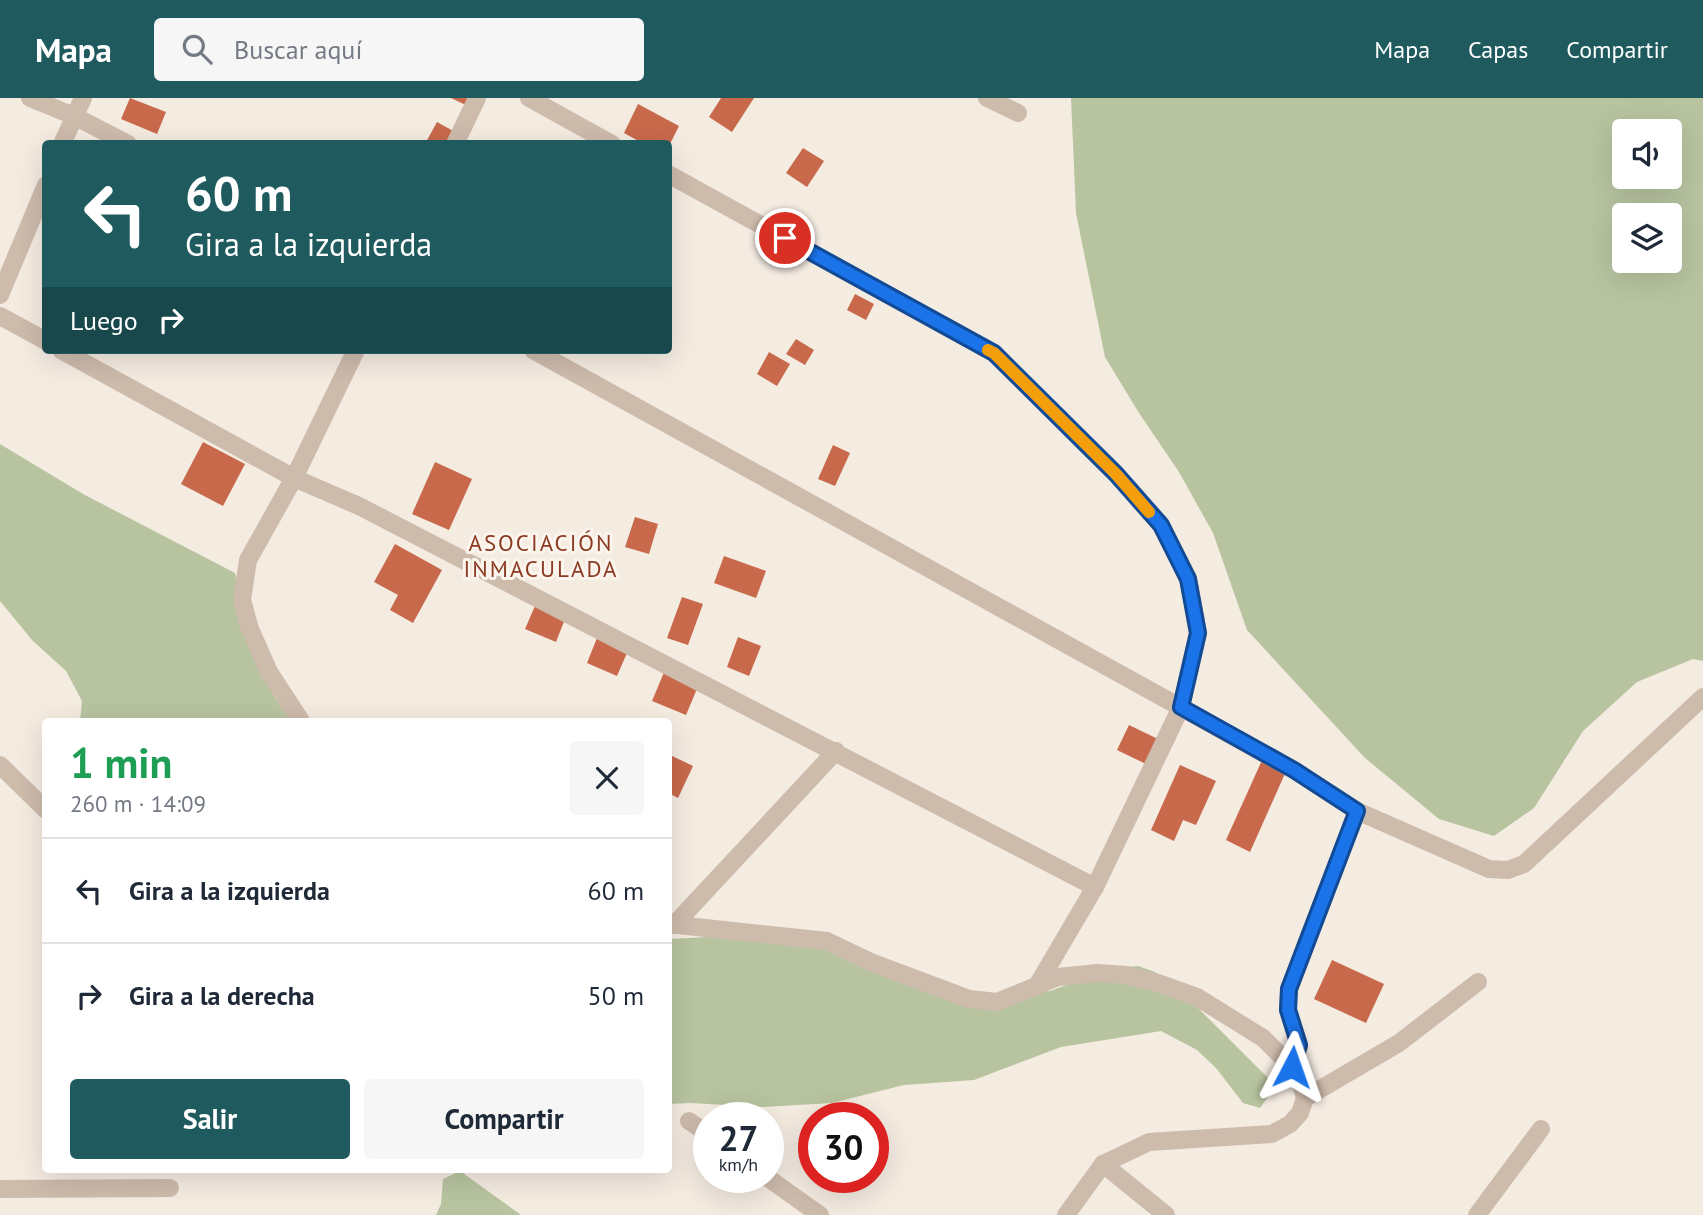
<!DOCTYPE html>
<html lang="es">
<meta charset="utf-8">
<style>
body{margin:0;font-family:"PT Sans",sans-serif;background:#f6f6f7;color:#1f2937;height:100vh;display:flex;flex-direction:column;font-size:26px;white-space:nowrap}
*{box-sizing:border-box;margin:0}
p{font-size:23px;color:#747a83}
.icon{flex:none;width:38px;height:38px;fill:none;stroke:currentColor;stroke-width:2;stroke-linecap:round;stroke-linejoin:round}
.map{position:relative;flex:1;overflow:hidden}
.sheet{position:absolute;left:42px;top:620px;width:630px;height:455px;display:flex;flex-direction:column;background:#fff;border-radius:7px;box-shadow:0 7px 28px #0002}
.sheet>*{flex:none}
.guide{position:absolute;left:42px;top:42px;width:630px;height:214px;border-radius:7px;box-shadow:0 7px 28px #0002;background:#1f5a5e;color:#fff;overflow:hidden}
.buttons{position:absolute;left:1612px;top:21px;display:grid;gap:14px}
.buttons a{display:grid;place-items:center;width:70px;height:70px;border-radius:7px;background:#fff;box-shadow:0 7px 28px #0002;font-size:35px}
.speed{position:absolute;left:693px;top:1004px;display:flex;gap:14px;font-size:35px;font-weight:700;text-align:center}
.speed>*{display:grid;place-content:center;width:91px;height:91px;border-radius:50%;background:#fff;box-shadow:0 7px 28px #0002;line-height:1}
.speed small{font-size:18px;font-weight:400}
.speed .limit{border:10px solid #d22;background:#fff;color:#111}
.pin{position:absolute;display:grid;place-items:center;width:60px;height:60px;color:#fff;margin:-30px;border:4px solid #fff;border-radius:50%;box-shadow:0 2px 7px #0007}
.me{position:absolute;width:77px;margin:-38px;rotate:4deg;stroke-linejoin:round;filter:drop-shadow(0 0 5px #0008)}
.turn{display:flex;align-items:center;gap:24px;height:147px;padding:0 28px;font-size:32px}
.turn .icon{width:91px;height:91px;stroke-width:2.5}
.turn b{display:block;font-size:49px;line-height:60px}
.then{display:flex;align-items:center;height:66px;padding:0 28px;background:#0003;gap:14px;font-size:26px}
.round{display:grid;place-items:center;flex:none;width:74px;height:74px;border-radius:7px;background:#f6f6f7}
.overview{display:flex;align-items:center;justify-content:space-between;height:119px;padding:0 28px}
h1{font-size:42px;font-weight:600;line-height:52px;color:#1e9e55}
.cta{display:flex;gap:14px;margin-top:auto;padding:14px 28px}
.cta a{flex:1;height:80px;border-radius:7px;background:#1f5a5e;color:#fff;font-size:28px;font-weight:600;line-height:80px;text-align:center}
.cta a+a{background:#f6f6f7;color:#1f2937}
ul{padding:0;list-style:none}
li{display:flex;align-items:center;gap:21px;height:105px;padding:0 28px;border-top:2px solid #e0e1e3}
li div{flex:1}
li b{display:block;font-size:26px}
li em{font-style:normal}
header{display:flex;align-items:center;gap:42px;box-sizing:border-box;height:98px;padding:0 35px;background:#1f5a5e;color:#fff}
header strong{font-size:33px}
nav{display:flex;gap:38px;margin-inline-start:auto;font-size:24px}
.search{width:490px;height:63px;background:#f6f6f7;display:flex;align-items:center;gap:18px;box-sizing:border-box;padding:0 24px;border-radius:7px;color:#747a83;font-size:26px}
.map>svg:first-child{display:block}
.green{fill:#b8c4a0;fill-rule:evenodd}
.building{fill:#c8694b}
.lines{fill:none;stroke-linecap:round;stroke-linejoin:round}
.street{stroke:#cdbbac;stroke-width:18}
.route-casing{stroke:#114b97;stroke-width:18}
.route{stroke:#1a73e8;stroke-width:12}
.slow{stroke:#f59e0b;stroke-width:12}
.labels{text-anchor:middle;stroke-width:6;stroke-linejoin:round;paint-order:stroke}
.neighbourhood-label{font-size:23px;letter-spacing:2px;fill:#8c3b22;stroke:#fbf5ee}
</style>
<header>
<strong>Mapa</strong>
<div class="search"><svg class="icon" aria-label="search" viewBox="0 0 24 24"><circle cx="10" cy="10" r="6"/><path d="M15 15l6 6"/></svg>Buscar aquí</div>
<nav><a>Mapa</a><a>Capas</a><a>Compartir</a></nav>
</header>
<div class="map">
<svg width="1703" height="1117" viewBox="0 0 1703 1117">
<rect width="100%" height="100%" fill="#f4ebe1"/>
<g class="green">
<path d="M1071,0H1703V563L1693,561L1637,584L1583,633L1534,710L1494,738L1439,721L1365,660L1247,532L1213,435L1179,374L1139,315L1105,259L1076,115ZM1624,33H1670V79H1624ZM1624,117H1670V163H1624Z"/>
<path d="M0,346L83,396L235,475L255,557L273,597L291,623H80L82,603L66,573L32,542L0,503Z"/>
<path d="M785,835L989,899L1050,893L1114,870L1138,868L1155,874L1176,888L1276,988L1260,1010L1243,1005L1216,970L1197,952L1161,933L1061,949L974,982L904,987L832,1005L764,1009L690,1005L669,1006V841Z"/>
<path d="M460,1073L521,1117H436L441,1106L443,1081Z"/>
</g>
<g class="building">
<path d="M130,0L166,14L157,36L121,21Z"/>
<path d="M451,0H474L470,9Z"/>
<path d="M721,0H754L732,34L709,19Z"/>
<path d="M638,6L679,28L670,46H644L624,35Z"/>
<path d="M437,24L455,34L448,46H425Z"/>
<path d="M803,50L824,63L807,89L786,75Z"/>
<path d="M855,196L874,206L866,222L847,212Z"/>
<path d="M796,241L814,252L805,267L786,256Z"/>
<path d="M769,254L790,266L777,288L757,276Z"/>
<path d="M203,344L245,366L223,408L181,386Z"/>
<path d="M833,347L850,355L835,388L818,381Z"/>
<path d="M435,364L472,381L449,432L412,416Z"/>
<path d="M635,419L658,426L649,456L625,449Z"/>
<path d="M395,446L442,472L413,525L390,512L398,497L374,484Z"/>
<path d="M724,458L766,473L756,500L714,485Z"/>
<path d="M682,499L703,506L688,547L667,540Z"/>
<path d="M535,508L565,521L556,544L525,531Z"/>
<path d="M599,535L630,548L617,578L587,565Z"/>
<path d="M738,539L761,548L749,578L727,569Z"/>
<path d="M665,572L699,586L686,617L652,603Z"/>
<path d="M1129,627L1160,642L1148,667L1117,652Z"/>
<path d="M668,656L693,668L678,700L668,695Z"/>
<path d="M1263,660L1287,671L1250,754L1226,742Z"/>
<path d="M1180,667L1216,683L1196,727L1183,722L1174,743L1151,732Z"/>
<path d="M1332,862L1384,886L1366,925L1314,901Z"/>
</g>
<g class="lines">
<g class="street">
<path d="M30,0L74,18L128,46"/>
<path d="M529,0L612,46"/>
<path d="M987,0L1018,15"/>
<path d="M62,46L83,0"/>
<path d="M455,46L477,0"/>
<path d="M668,76L994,255L1116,376L1161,427L1188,480L1198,535L1181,609L1095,789L1038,886"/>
<path d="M0,197L46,87"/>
<path d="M0,218L46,243"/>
<path d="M61,252L294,380L359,408L1095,789"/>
<path d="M533,252L1294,672L1357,713L1489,771L1508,772L1524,766L1703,599"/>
<path d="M301,623L269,574L250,531L242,502L248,462L294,380L356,252"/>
<path d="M0,667L46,712"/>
<path d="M668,826L827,843L873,865L969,901L997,904L1058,879L1098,875L1126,877L1158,885L1197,899L1263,940L1292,969L1301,985L1305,1000L1399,945L1478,884"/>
<path d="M674,827L836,653"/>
<path d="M1292,969L1299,948L1288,911L1289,891L1357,713"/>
<path d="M689,1023L709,1037"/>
<path d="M1103,1066L1166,1117"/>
<path d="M768,1080L820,1117"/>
<path d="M0,1091L170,1090"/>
<path d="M1066,1117L1103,1066L1149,1044L1272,1036L1290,1026L1300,1015L1305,1000"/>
<path d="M1477,1117L1541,1031"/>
</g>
</g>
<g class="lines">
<defs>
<path id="route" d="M785,140L994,255L1116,376L1161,427L1188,481L1198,535L1181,609L1294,672L1357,713L1289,891L1288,912L1299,947L1292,969"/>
</defs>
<use href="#route" class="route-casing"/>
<use href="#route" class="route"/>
<path class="slow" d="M988,252L994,255L1116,376L1149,414"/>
</g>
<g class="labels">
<g class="neighbourhood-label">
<text x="541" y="453">ASOCIACIÓN<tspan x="541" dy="26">INMACULADA</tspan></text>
</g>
</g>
</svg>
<div class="buttons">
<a><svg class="icon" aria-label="sound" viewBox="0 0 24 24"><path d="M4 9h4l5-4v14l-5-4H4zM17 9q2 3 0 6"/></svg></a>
<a><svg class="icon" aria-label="layers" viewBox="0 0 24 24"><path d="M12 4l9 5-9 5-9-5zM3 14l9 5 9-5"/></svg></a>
</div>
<div class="speed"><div>27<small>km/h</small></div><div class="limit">30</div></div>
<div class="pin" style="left:785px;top:140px;background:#d93025"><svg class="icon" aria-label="arrive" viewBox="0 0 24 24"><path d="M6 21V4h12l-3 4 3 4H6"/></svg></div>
<svg class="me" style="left:1292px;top:969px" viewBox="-20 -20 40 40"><path d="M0-17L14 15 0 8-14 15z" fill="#1a73e8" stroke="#fff" stroke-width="4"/></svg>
<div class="guide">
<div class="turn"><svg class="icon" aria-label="left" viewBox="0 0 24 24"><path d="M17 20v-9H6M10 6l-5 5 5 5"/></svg><div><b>60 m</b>Gira a la izquierda</div></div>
<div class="then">Luego<svg class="icon" aria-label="right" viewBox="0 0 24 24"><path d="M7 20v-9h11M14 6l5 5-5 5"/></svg></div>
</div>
<section class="sheet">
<div class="overview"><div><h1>1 min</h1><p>260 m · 14:09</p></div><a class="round"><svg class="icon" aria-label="close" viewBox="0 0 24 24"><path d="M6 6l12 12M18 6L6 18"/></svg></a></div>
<ul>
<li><svg class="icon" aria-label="left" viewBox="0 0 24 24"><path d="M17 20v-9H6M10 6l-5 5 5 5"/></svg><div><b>Gira a la izquierda</b></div><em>60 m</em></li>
<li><svg class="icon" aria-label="right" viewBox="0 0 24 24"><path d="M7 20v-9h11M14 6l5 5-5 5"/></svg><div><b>Gira a la derecha</b></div><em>50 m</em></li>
</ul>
<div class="cta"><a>Salir</a><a>Compartir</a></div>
</section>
</div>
